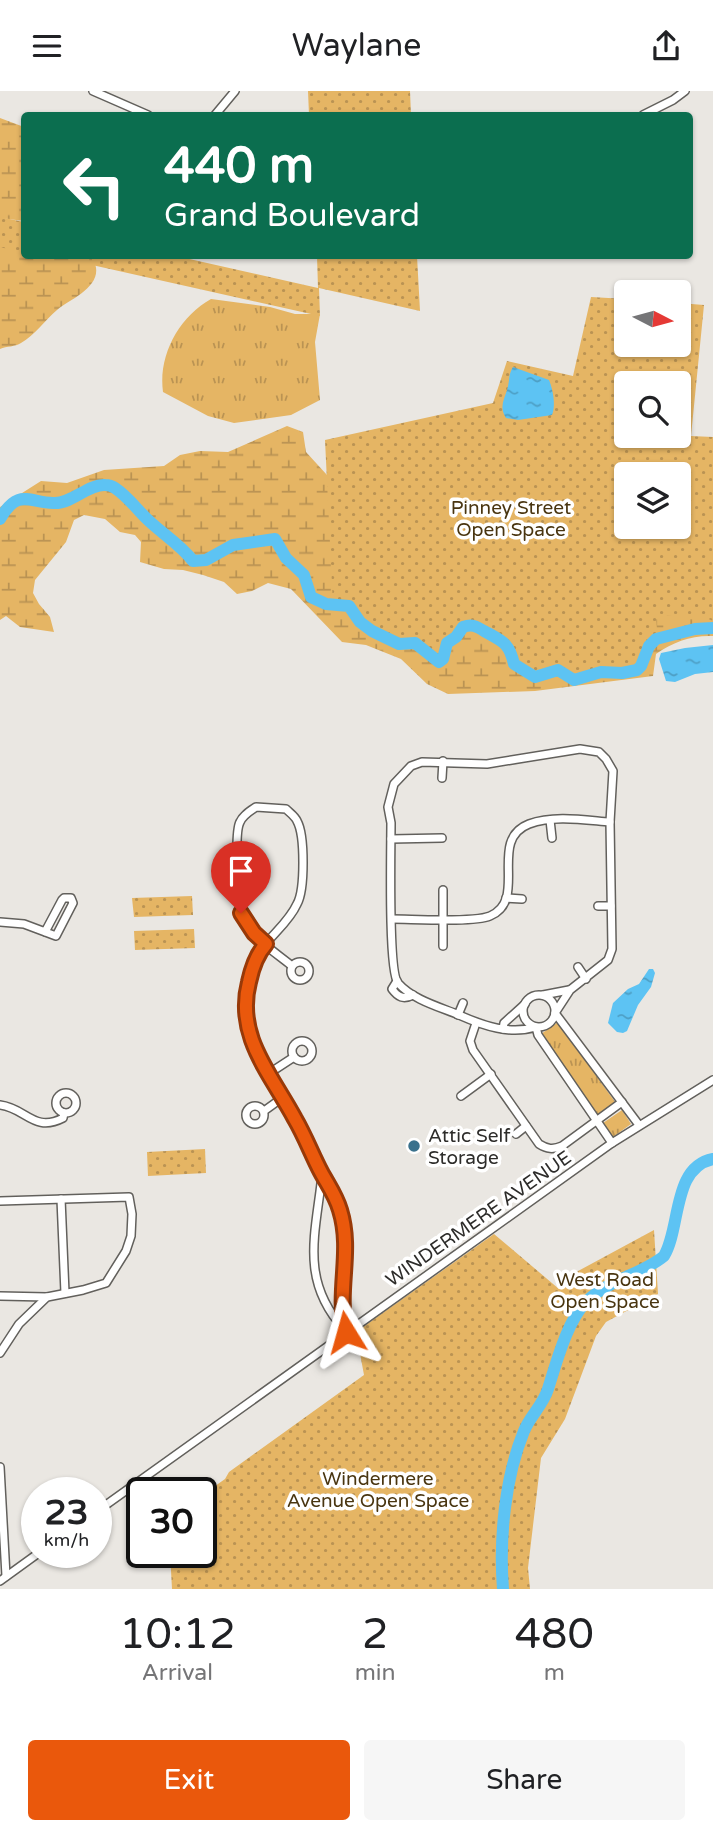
<!DOCTYPE html>
<style>
body{margin:0;font-family:"Varela Round",sans-serif;background:#f6f6f6;color:#202124;height:100vh;display:flex;flex-direction:column;font-size:26px;white-space:nowrap}
*{box-sizing:border-box;margin:0}
p{font-size:23px;color:#757577}
.icon{flex:none;width:38px;height:38px;fill:none;stroke:currentColor;stroke-width:2;stroke-linecap:round;stroke-linejoin:round}
.map{position:relative;height:1498px;overflow:hidden}
.sheet{display:flex;flex-direction:column;background:#fff;flex:1}
.sheet>*{flex:none}
.banner{position:absolute;left:21px;top:21px;width:672px;height:147px;border-radius:7px;box-shadow:0 2px 5px #0004;background:#0b6e4f;color:#fff;overflow:hidden}
.needle{width:46px;rotate:96deg}
.fabs{position:absolute;left:614px;top:189px;display:grid;gap:14px}
.fabs a{display:grid;place-items:center;width:77px;height:77px;border-radius:7px;background:#fff;box-shadow:0 2px 5px #0004;font-size:35px}
.speed{position:absolute;left:21px;top:1386px;display:flex;gap:14px;font-size:35px;font-weight:700;text-align:center}
.speed>*{display:grid;place-content:center;width:91px;height:91px;border-radius:50%;background:#fff;box-shadow:0 2px 5px #0004;line-height:1}
.speed small{font-size:18px;font-weight:400}
.speed .limit{border:4px solid #111;border-radius:10px;background:#fff;color:#111}
.pin{position:absolute;display:grid;place-items:center;width:60px;height:60px;color:#fff;margin:-72px -30px;border-radius:50% 50% 50% 0;rotate:-45deg;box-shadow:0 0 7px #0007}
.pin .icon{rotate:45deg}
.me{position:absolute;width:77px;margin:-38px;rotate:352deg;stroke-linejoin:round;filter:drop-shadow(0 0 5px #0008)}
.turn{display:flex;align-items:center;gap:24px;height:147px;padding:0 28px;font-size:32px}
.turn .icon{width:91px;height:91px;stroke-width:2.5}
.turn b{display:block;font-size:49px;line-height:60px}
.eta{display:flex;justify-content:space-evenly;align-items:center;height:119px;text-align:center}
.eta b{font-size:42px;font-weight:600;line-height:49px}
.button{display:flex;gap:14px;margin-top:auto;padding:14px 28px}
.button a{flex:1;height:80px;border-radius:7px;background:#ea580c;color:#fff;font-size:28px;font-weight:600;line-height:80px;text-align:center}
.button a+a{background:#f6f6f6;color:#202124}
header{display:flex;justify-content:space-between;align-items:center;height:91px;padding:0 28px;background:#fff;font-size:32px;font-weight:600}
.map>svg:first-child{display:block}
.grass{fill:url(#grass-tufts)}
.wetland{fill:url(#wetland-marsh)}
.park{fill:url(#park-dots);fill-rule:evenodd}
.water{fill:url(#water-ripples)}
.lines{fill:none;stroke-linecap:round;stroke-linejoin:round}
.river{stroke:#5dc3f3;stroke-width:12}
.street-casing{stroke:#62605c;stroke-width:10}
.street{stroke:#fff;stroke-width:7}
.route-casing{stroke:#983908;stroke-width:18}
.route{stroke:#ea580c;stroke-width:12}
.poi-dot{fill:#3a718c;stroke:#fff;stroke-width:2.5}
.labels{text-anchor:middle;stroke-width:7;stroke-linejoin:round;paint-order:stroke}
.park-label{font-size:19px;fill:#493510;stroke:#fff}
.poi-label{font-size:19px;fill:#2d2c2a;stroke:#fff;text-anchor:start}
.street-label{font-size:19px;fill:#2d2c2a;stroke:#fff}
</style>
<header><svg class="icon" aria-label="menu" viewBox="0 0 24 24"><path d="M4 6h16M4 12h16M4 18h16"/></svg>Waylane<svg class="icon" aria-label="share" viewBox="0 0 24 24"><path d="M12 15V3M7 8l5-5 5 5M5 13v7h14v-7"/></svg></header>
<div class="map">
<svg width="713" height="1498" viewBox="0 0 713 1498">
<defs>
<pattern id="grass-tufts" width="24" height="20" patternUnits="userSpaceOnUse" patternTransform="scale(1.75)"><rect width="24" height="20" fill="#e5b564"/><path d="M3 7l-1-3M5 7V3M7 7l1-3M15 17l-1-3M17 17v-4M19 17l1-3" fill="none" stroke="#ba9353"/></pattern>
<pattern id="wetland-marsh" width="20" height="14" patternUnits="userSpaceOnUse" patternTransform="scale(1.75)"><rect width="20" height="14" fill="#e5b564"/><path d="M1 5h8M5 5V1M11 12h8M15 12V8" fill="none" stroke="#ba9353"/></pattern>
<pattern id="park-dots" width="8" height="8" patternUnits="userSpaceOnUse" patternTransform="scale(1.75)"><rect width="8" height="8" fill="#e5b564"/><path d="M2 2h.1M6 6h.1" fill="none" stroke="#ba9353" stroke-width="1.8" stroke-linecap="round"/></pattern>
<pattern id="water-ripples" width="26" height="14" patternUnits="userSpaceOnUse" patternTransform="scale(1.75)"><rect width="26" height="14" fill="#5dc3f3"/><path d="M2 4q2-2 4 0t4 0M15 11q2-2 4 0t4 0" fill="none" stroke="#4d9fc5"/></pattern>
</defs>
<rect width="100%" height="100%" fill="#eae7e2"/>
<g class="grass">
<path d="M211,208L270,216L295,223H320L315,251L320,309L291,324L234,332L208,325L163,301C158,264 179,226 211,208Z"/>
<path d="M558,931L615,1011L598,1024L541,943Z"/>
<path d="M622,1019L631,1033L613,1046L603,1032Z"/>
</g>
<g class="wetland">
<path d="M0,27L24,36V130L0,127Z"/>
<path d="M0,146L24,152V164L75,165L93,168C107,194 72,207 57,219C44,230 35,244 21,252C15,256 7,255 0,258Z"/>
<path d="M287,335L303,341L306,361L327,384L626,436H679L713,426V545C692,544 673,551 656,563L653,585L535,600L448,603L427,593L401,568L366,554L342,551L291,498L268,492L252,500L237,503L224,491L203,484L183,479L164,478L140,471L141,451L135,444L120,441L105,428L84,424L74,429L66,451L35,489L33,502L39,513L50,526L54,541L20,536L6,525L0,529V416L41,390L67,392L104,379L164,375L180,364L200,360L228,361Z"/>
</g>
<g class="park">
<path d="M308,0H410L411,24H309Z"/>
<path d="M0,126L24,131V162L0,156Z"/>
<path d="M92,165H176L318,197L317,165H417L420,220L319,197L320,225L92,174Z"/>
<path d="M591,206L626,208V254H679V212L704,214L691,345L713,346V530L697,523L688,527L656,523L658,555L649,553L638,576L619,582H597L575,589L559,580L533,586L512,574C507,554 506,553 487,545C478,541 474,536 464,537L457,546L446,550L443,564L437,568L427,565L416,554H401L376,543L363,535L349,517L333,515L325,349L493,312L507,270L573,285ZM626,292H679V345H626ZM626,383H679V436H626Z"/>
<path d="M192,805L193,824L134,826L132,807Z"/>
<path d="M194,838L195,857L135,859L134,840Z"/>
<path d="M205,1058L206,1082L148,1085L147,1061Z"/>
<path d="M654,1139L658,1203L606,1231L596,1245L565,1328L541,1367L528,1477L530,1498H172L170,1461H201V1443L215,1442L201,1405L225,1388L229,1381L364,1284L356,1241L494,1143L559,1198L567,1186Z"/>
</g>
<g class="water">
<path d="M513,276L549,289C553,299 556,314 552,324L518,329L506,327C499,316 504,309 507,299C510,290 508,284 513,276Z"/>
<path d="M713,554V581L695,583L675,591L666,590L659,568L661,562L685,557Z"/>
<path d="M649,878H653L655,882L651,896L638,914L627,940L623,942L617,941L608,932L613,912L628,898L639,893Z"/>
</g>
<g class="lines">
<g class="river">
<path d="M0,428C19,395 30,413 55,412C73,412 88,393 105,394C109,394 112,395 115,397C127,405 136,417 146,427C161,442 180,453 193,470L206,469L233,454L275,448L286,467L304,484L311,506L326,513L349,515L360,531L372,540L399,553L415,552L439,571L443,568L447,552L456,546L463,536C472,533 476,535 484,540C502,550 509,551 514,573L535,586L558,579L574,589L601,581L622,582L637,579L641,575L649,555L656,548L695,538L713,537"/>
<path d="M503,1498C499,1448 505,1386 524,1340C530,1325 543,1314 548,1298C556,1273 567,1230 586,1211C609,1188 643,1183 664,1165C681,1137 672,1076 713,1068"/>
</g>
<defs>
<g id="street">
<path d="M93,0L148,24"/>
<path d="M215,24L235,0"/>
<path d="M643,24L673,9L685,0"/>
<path d="M442,687L443,670"/>
<path d="M550,729L552,747"/>
<path d="M391,748L442,747"/>
<path d="M443,799V855"/>
<path d="M506,807L522,808"/>
<path d="M598,815H611"/>
<path d="M392,828C413,828 473,832 490,825C529,809 487,749 529,733C554,724 584,729 610,731"/>
<path d="M0,831L24,833L56,845L73,812L71,807H64L62,809L45,841"/>
<circle cx="300" cy="880" r="9"/>
<path d="M292,875C276,862 254,848 244,830C238,819 234,742 240,731C243,724 250,720 256,716L286,718C290,722 295,725 297,730C305,744 305,799 297,813C290,829 275,841 264,855C252,870 245,895 244,915C244,956 273,991 294,1025C304,1043 312,1063 322,1082C328,1093 335,1103 339,1115C355,1159 335,1196 346,1241"/>
<path d="M578,876L586,888"/>
<path d="M397,890L392,898C398,906 403,909 413,904"/>
<path d="M543,904L569,899"/>
<circle cx="539" cy="920" r="16"/>
<path d="M458,924L463,912"/>
<path d="M476,932L470,950L473,959L539,1053C547,1058 553,1059 562,1055L622,1011"/>
<path d="M503,938L504,932L525,913"/>
<circle cx="302" cy="960" r="10"/>
<path d="M268,983L294,966"/>
<circle cx="66" cy="1012" r="10"/>
<path d="M461,1005L491,983"/>
<path d="M0,1014C26,1017 34,1042 63,1027L64,1022"/>
<circle cx="255" cy="1024" r="9"/>
<path d="M264,1020L282,1007"/>
<path d="M516,1043L526,1035"/>
<path d="M612,1052L538,944L536,936C510,944 484,935 459,924C440,916 413,909 398,892C388,880 391,756 391,732L388,716L394,693L411,675L422,671L487,673L580,658L599,661L606,668L613,680L610,731L612,858L608,869L570,899L555,922L639,1034"/>
<path d="M322,1084C316,1142 299,1189 344,1238"/>
<path d="M61,1108L65,1202"/>
<path d="M0,1110L129,1106L132,1123L131,1145L126,1160L106,1192L83,1199L47,1206L19,1233L0,1262"/>
<path d="M0,1205L47,1206"/>
<path d="M0,1376L6,1485"/>
<path d="M96,1421L612,1052L713,989"/>
<path d="M0,1490L40,1461"/>
</g>
</defs>
<use href="#street" class="street-casing"/>
<use href="#street" class="street"/>
</g>
<g class="lines">
<defs>
<path id="route" d="M241,822L254,842L266,853C256,864 252,877 249,891C235,945 271,983 295,1028C305,1045 312,1064 321,1081C328,1094 336,1105 340,1119C353,1161 336,1199 346,1241"/>
</defs>
<use href="#route" class="route-casing"/>
<use href="#route" class="route"/>
</g>
<circle class="poi-dot" cx="414" cy="1055" r="7"/>
<g class="labels">
<g class="park-label">
<text x="511" y="423">Pinney Street<tspan x="511" dy="22">Open Space</tspan></text>
<text x="605" y="1195">West Road<tspan x="605" dy="22">Open Space</tspan></text>
<text x="378" y="1394">Windermere<tspan x="378" dy="22">Avenue Open Space</tspan></text>
</g>
<g class="poi-label">
<text x="428" y="1051">Attic Self<tspan x="428" dy="22">Storage</tspan></text>
</g>
<g class="street-label">
<text transform="translate(478 1127) rotate(-35)" y="7">WINDERMERE AVENUE</text>
</g>
</g>
</svg>
<div class="fabs">
<a><svg class="needle" viewBox="-14 -14 28 28"><path d="M0-13l5 13h-10z" fill="#e53935"/><path d="M0 13l5-13h-10z" fill="#757577"/></svg></a>
<a><svg class="icon" aria-label="search" viewBox="0 0 24 24"><circle cx="10" cy="10" r="6"/><path d="M15 15l6 6"/></svg></a>
<a><svg class="icon" aria-label="layers" viewBox="0 0 24 24"><path d="M12 4l9 5-9 5-9-5zM3 14l9 5 9-5"/></svg></a>
</div>
<div class="speed"><div>23<small>km/h</small></div><div class="limit">30</div></div>
<div class="pin" style="left:241px;top:822px;background:#d93025"><svg class="icon" aria-label="arrive" viewBox="0 0 24 24"><path d="M6 21V4h12l-3 4 3 4H6"/></svg></div>
<svg class="me" style="left:346px;top:1241px" viewBox="-20 -20 40 40"><path d="M0-17L14 15 0 8-14 15z" fill="#ea580c" stroke="#fff" stroke-width="4"/></svg>
<div class="banner">
<div class="turn"><svg class="icon" aria-label="left" viewBox="0 0 24 24"><path d="M17 20v-9H6M10 6l-5 5 5 5"/></svg><div><b>440 m</b>Grand Boulevard</div></div>
</div>
</div>
<section class="sheet">
<div class="eta">
<div><b>10:12</b><p>Arrival</p></div>
<div><b>2</b><p>min</p></div>
<div><b>480</b><p>m</p></div>
</div>
<div class="button"><a>Exit</a><a>Share</a></div>
</section>
